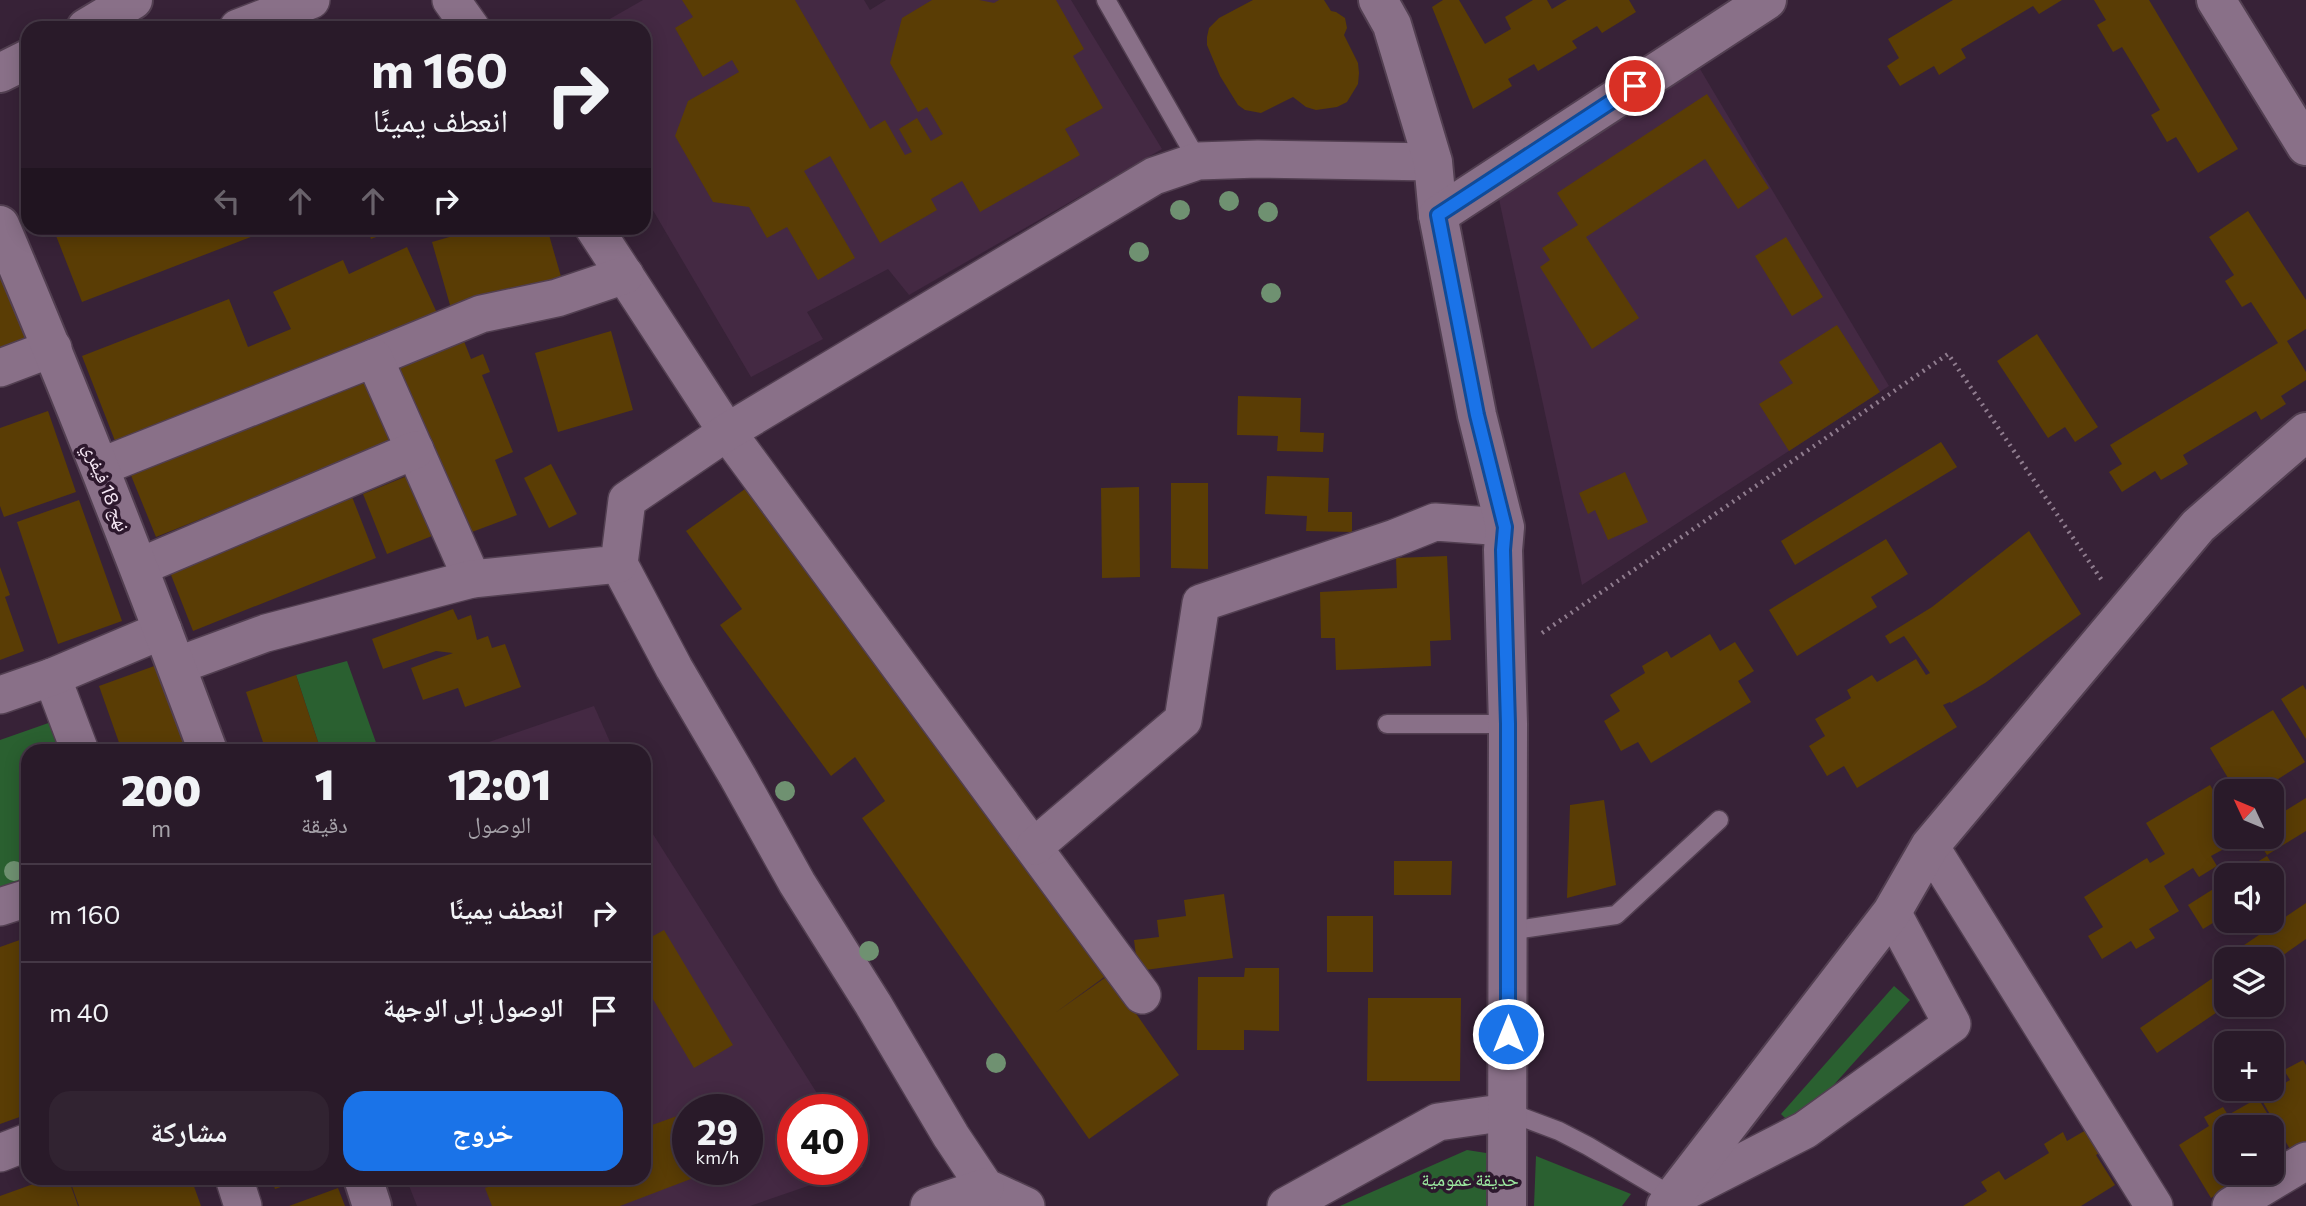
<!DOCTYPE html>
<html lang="ar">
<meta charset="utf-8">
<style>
body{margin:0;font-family:Commissioner,"Noto Naskh Arabic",sans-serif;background:#312331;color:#f1f3f6;direction:rtl;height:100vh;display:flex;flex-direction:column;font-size:26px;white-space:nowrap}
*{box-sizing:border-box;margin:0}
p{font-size:23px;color:#a5a1a8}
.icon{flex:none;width:38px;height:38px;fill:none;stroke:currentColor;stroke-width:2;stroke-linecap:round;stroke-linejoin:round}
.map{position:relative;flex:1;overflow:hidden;direction:ltr}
.details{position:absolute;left:21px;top:744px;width:630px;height:441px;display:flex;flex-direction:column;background:#291a29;border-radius:21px;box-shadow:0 4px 18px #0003,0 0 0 2px #453846;direction:rtl}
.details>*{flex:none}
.top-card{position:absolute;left:21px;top:21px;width:630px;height:214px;border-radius:21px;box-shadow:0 4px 18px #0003,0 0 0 2px #453846;direction:rtl;background:#291a29;color:#f1f3f6;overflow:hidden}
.needle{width:46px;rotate:314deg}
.buttons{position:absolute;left:2214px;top:779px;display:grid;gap:14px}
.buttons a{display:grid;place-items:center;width:70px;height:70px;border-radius:14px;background:#291a29;box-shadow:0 4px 18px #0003,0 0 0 2px #453846;font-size:35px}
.speed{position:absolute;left:672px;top:1094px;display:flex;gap:14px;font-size:35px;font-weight:700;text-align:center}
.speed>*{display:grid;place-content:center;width:91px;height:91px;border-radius:50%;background:#291a29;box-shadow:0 4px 18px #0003,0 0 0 2px #453846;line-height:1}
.speed small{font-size:18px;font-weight:400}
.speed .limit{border:10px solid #d22;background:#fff;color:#111}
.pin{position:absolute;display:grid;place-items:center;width:60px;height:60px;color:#fff;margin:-30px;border:4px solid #fff;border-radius:50%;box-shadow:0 2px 7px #0007}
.me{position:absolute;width:77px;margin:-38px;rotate:0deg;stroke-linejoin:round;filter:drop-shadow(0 0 5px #0008)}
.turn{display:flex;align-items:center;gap:24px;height:147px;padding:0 28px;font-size:32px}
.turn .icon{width:91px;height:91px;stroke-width:2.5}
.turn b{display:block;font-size:49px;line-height:60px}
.lanes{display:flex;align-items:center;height:66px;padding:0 28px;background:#0003;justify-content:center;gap:35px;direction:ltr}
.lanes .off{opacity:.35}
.eta{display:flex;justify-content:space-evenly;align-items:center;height:119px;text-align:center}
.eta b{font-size:42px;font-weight:800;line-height:49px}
.cta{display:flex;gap:14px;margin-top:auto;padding:14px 28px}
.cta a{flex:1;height:80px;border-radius:21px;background:#1a73e8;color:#fff;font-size:28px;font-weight:800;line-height:80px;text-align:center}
.cta a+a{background:#312331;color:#f1f3f6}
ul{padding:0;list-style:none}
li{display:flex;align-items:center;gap:21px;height:98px;padding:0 28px;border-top:2px solid #453846}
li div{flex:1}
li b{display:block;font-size:26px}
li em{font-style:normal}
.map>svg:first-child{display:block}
.built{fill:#442943;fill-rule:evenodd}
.green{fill:#2a6030}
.building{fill:#5a3d05}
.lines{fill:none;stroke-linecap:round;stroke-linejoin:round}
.service-casing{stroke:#523f51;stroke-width:21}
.minor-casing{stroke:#523f51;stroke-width:40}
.tertiary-casing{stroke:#523f51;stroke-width:42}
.secondary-casing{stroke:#523f51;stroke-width:42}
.path{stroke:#907d8f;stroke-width:4.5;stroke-dasharray:2 5;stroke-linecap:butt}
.service{stroke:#897088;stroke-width:18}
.minor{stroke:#897088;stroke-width:37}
.tertiary{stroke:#897088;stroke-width:38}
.secondary{stroke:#897088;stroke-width:38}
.tree{fill:#6f9171}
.route-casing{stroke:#114b97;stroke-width:18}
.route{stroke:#1a73e8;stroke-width:12}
.labels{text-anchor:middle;stroke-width:7;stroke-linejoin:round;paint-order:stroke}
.street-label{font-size:19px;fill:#f5e6f4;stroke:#2d182d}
.park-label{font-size:19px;fill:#9ceba1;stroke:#2d182d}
</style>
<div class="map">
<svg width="2306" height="1206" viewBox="0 0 2306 1206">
<rect width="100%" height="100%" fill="#372237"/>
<g class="built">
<path d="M643,0H864L870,10L886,0H1071L1162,149L909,295L888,269L807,312L823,339L751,377L644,195V28H594Z"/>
<path d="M1700,69L1889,386L1582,585L1497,190Z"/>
<path d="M594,706L614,751H463Z"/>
<path d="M644,820L827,1109L793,1110V1169H852V1150L863,1167L750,1206H417L406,1178H644ZM688,1110H747V1169H688Z"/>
</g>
<g class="green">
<path d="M347,661L379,751H321L296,675Z"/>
<path d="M57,720L68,751H28V878L0,887V740Z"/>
<path d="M1894,986L1910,1000L1795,1128L1781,1114Z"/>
<path d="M1467,1150L1499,1155L1498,1206H1340Z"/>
<path d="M1536,1156L1631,1194L1622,1206H1534Z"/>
</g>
<g class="building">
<path d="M682,0H795L870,129L885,120L905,155L912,152L899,129L917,118L931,141L943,134L927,107L918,112L890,63L902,18L932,0H979L994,3L999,0H1056L1084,49L1073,56L1103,108L1065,129L1080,155L980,212L962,181L931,199L937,210L880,243L830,156L804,171L855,258L818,280L787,227L767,238L749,207L713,202L675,136L688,101L739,72L732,60L703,77L675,28L693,17Z"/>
<path d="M1253,0H1324L1331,11L1336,12L1345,18L1347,28L1344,35L1358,63L1359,73L1358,84L1347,102L1337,107L1316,110L1306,107L1293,97L1261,113L1245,110L1238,105L1220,76L1207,45V37L1209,28L1219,18Z"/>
<path d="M1443,0H1459L1485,44L1511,29L1505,17L1533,0H1547L1552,9L1567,0H1629L1636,12L1602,33L1597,26L1572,41L1577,48L1538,71L1534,64L1508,79L1512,86L1473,109L1432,7Z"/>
<path d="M1953,0H2062L2039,14L2033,6L1961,49L1966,58L1939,75L1934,66L1900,86L1887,66L1899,58L1888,39Z"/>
<path d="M2094,0H2149L2238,149L2198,173L2176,137L2167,142L2151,115L2160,110L2144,83L2122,47L2113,52L2097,25L2106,20Z"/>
<path d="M1707,94L1769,188L1738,209L1705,159L1586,237L1639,318L1592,349L1540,267L1550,260L1542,248L1578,225L1557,193Z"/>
<path d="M2248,211L2306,300V329L2287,341L2306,372V380L2281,396L2286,404L2261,420L2256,411L2183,455L2188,464L2161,480L2155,471L2122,492L2109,472L2122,464L2110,445L2278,343L2251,302L2242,307L2225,281L2234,275L2209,237Z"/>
<path d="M53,228H274L82,302Z"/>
<path d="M367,228H400L371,239Z"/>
<path d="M481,228H547L562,280L452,312L432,242Z"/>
<path d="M1786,237L1823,297L1792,316L1755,256Z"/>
<path d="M407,247L437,313L117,446L82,356L229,299L248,347L291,329L273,292L343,260L349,274Z"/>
<path d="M0,271L26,341L0,351Z"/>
<path d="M1837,325L1880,392L1789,451L1759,404L1793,383L1779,362Z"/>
<path d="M460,331L471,359L483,354L490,372L482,375L513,452L495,460L517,515L472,532L444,481L392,359Z"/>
<path d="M611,331L633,410L558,432L535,353Z"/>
<path d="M2037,334L2098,427L2075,442L2065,427L2048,438L1997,361Z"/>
<path d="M364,372L392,442L156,537L128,468Z"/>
<path d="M1238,396L1301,398L1300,432L1324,433L1323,452L1277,451L1278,436L1237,435Z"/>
<path d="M48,411L76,492L4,517L0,506V428Z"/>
<path d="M1941,442L1957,467L1795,565L1781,541Z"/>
<path d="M551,464L577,514L549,528L524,478Z"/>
<path d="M1625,472L1648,522L1608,540L1595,510L1588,514L1579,493Z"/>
<path d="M412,474L437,534L387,554L363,494Z"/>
<path d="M1267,476L1329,478L1328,512H1352V532L1306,531L1307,516L1265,514Z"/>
<path d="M1171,483H1208V569L1171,568Z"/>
<path d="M347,484L376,558L193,631L164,557Z"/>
<path d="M752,484L1107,975L1055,1013L1109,975L1179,1075L1089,1139L862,818L885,801L855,757L831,776L720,625L742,609L686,531Z"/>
<path d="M1139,487L1140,577L1102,578L1101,488Z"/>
<path d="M79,500L122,621L58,644L17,522Z"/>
<path d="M2029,531L2081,614L1985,683L1951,703L1950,702L1943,705L1957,727L1857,788L1844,766L1827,776L1809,746L1825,736L1815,719L1851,698L1847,690L1872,675L1877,682L1916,659L1926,675L1930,673L1904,636L1890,644L1885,636L1932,607Z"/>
<path d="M1886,539L1908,574L1871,597L1877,607L1797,656L1769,610Z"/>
<path d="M1447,556L1451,640L1430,641L1431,666L1336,670L1335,638H1321L1320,592L1397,588L1396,558Z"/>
<path d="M0,567L10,595L5,597L24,651L0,660Z"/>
<path d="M453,609L458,620L471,615L477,640L488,636L492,648L505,644L521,687L465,707L458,688L423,700L411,668L453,653L436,651L383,669L372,639Z"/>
<path d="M1710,634L1720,651L1735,642L1754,671L1738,681L1751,702L1651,763L1638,742L1621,751L1604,721L1620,711L1610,695L1645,673L1642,666L1667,651L1671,658Z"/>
<path d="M157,665L186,748L179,751H122L99,686Z"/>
<path d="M296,675L321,751H266L246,692Z"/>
<path d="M2303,685L2306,690V739L2281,699Z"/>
<path d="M2273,710L2305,762L2275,781L2281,790L2272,795V791H2226V807L2214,788L2228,778L2210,748Z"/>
<path d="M2210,785L2226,812V836H2240L2242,839L2211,856L2217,866L2199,877L2193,868L2164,886L2179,911L2149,929L2155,938L2136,949L2131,941L2102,959L2088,936L2103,927L2084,897L2147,858L2150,863L2165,854L2146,823Z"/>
<path d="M2306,798V831L2267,855L2255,836H2272V819Z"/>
<path d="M1604,800L1616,885L1567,898L1570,805Z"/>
<path d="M2267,856L2282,880L2272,887V875H2236Z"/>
<path d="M1394,861H1452L1451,895H1394Z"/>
<path d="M2226,881V915L2203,929L2188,905Z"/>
<path d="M1224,894L1233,958L1138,971L1134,940L1159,937L1157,920L1186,916L1184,900Z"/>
<path d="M2306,903V939L2272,963V959H2230L2228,956Z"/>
<rect x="1327" y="916" width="46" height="56"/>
<path d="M664,930L733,1045L694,1068L644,984V941Z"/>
<path d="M28,937V1114L0,1124V947Z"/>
<path d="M1245,968H1279V1031L1244,1030V1050H1197L1198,977H1244Z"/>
<path d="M2226,969V1006L2157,1053L2140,1028Z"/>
<path d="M1368,998H1461L1460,1081H1367Z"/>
<path d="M2303,1060L2306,1065V1142L2291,1151L2260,1097L2290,1080L2284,1070Z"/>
<path d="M728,1097L733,1110H695V1109Z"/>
<path d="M2258,1098L2282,1138L2272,1144V1127H2226V1172H2253L2211,1198L2179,1145L2209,1126L2204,1117L2223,1107L2228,1115Z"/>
<path d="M688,1112V1169H717L620,1206H492L485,1188L512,1178H644V1128Z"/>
<path d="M2093,1126L2107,1148L2096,1155L2115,1185L2081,1206H1963L1987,1191L1981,1182L1999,1171L2005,1180L2049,1153L2044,1144L2063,1132L2067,1141Z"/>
<path d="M50,1178H68L78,1206H0V1196Z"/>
<path d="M69,1178H191L201,1206H79Z"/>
<path d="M271,1178H307L275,1189Z"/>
<path d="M338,1188L345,1206H289Z"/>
</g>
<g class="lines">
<defs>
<g id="service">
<path d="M1106,0L1198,161"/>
<path d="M1387,724H1508"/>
<path d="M1509,931L1616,915L1719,820"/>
<path d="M1508,1112L1559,1131L1588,1146L1674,1197"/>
</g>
<g id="minor">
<path d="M451,0L471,28"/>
<path d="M238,28L311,0"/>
<path d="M594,228L727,432L1142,995"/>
<path d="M374,358L481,314L557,298L625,275"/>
<path d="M0,368L53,348"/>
<path d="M100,467L374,358L472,579"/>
<path d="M619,564L674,668L738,777L797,883L873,1004L951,1136L985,1187L1026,1206"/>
<path d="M139,567L415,450"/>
<path d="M176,666L266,633L472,579L619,564L627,500L727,432L1154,176L1198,161L1258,159L1433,162"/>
<path d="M52,677L80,751"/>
<path d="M0,695L52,677L163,630"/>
<path d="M1035,846L1183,720L1201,603L1395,538L1435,522L1505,527"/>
<path d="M1930,846L2154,1206"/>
<path d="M0,907L28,898"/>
<path d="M0,1153L28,1142"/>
<path d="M234,1178L243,1206"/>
<path d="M1674,1197L1805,1130L1952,1024L1892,912"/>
<path d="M929,1206L985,1187"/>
<path d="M1286,1206L1438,1122L1508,1112"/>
<path d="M2231,1206L2306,1161"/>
</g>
<g id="tertiary">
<path d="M1378,0L1392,25L1433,162L1438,215L1477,415L1505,527L1503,550L1508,724L1507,1206"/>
<path d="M1438,215L1767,0"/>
<path d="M1666,1206L1892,912L1930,846L2198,526L2306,432"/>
</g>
<g id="secondary">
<path d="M2216,0L2306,146"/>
<path d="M86,28L133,0"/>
<path d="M0,73L28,59"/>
<path d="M0,225C74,399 142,574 208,751"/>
<path d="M363,1178L372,1206"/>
</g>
</defs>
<use href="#service" class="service-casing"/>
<use href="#minor" class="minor-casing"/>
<use href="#tertiary" class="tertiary-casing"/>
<use href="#secondary" class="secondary-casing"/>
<path class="path" d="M1542,633L1948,354L2103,582"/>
<use href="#service" class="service"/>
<use href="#minor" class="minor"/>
<use href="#tertiary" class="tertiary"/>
<use href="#secondary" class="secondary"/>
</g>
<g class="tree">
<circle cx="1229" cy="201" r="10"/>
<circle cx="1180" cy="210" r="10"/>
<circle cx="1268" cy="212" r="10"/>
<circle cx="1139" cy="252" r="10"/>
<circle cx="1271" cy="293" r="10"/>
<circle cx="785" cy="791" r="10"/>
<circle cx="14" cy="871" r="10"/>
<circle cx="869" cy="951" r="10"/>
<circle cx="996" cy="1063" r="10"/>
</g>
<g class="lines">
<defs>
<path id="route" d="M1508,1034V724L1503,550L1505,527L1477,415L1438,215L1635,86"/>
</defs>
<use href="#route" class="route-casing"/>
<use href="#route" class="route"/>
</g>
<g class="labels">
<g class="street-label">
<text transform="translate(107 487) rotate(68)" y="7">نهج 18 فيفري</text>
</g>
<g class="park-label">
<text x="1470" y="1186">حديقة عمومية</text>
</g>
</g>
</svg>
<div class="buttons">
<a><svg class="needle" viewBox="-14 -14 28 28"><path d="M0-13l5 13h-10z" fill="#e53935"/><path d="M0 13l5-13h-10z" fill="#a5a1a8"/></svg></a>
<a><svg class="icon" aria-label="sound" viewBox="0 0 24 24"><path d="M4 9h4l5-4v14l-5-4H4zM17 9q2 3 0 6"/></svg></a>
<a><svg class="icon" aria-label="layers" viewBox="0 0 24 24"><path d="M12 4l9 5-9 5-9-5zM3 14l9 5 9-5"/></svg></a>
<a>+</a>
<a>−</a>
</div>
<div class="speed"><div>29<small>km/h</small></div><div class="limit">40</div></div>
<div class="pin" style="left:1635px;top:86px;background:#d93025"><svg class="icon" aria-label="arrive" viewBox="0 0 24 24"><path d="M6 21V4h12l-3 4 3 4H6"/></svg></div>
<svg class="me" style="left:1508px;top:1034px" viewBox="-20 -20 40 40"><circle r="17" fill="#1a73e8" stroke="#fff" stroke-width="3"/><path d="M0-11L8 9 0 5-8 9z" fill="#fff"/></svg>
<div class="top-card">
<div class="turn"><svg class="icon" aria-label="right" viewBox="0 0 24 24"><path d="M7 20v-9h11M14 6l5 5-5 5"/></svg><div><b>160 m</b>انعطف يمينًا</div></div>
<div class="lanes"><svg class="icon off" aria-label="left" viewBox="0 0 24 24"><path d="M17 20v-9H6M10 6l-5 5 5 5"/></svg><svg class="icon off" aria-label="ahead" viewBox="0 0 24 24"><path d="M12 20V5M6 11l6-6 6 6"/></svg><svg class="icon off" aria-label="ahead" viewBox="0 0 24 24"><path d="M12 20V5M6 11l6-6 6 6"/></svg><svg class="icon" aria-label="right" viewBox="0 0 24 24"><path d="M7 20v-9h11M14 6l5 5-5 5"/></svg></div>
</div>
<section class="details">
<div class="eta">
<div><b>12:01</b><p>الوصول</p></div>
<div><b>1</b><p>دقيقة</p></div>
<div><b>200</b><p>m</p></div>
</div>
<ul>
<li><svg class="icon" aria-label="right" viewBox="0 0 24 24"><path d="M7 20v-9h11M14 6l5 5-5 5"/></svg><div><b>انعطف يمينًا</b></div><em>160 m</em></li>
<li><svg class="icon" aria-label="arrive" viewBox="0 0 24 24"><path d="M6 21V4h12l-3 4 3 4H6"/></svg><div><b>الوصول إلى الوجهة</b></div><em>40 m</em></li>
</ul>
<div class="cta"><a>خروج</a><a>مشاركة</a></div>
</section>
</div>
